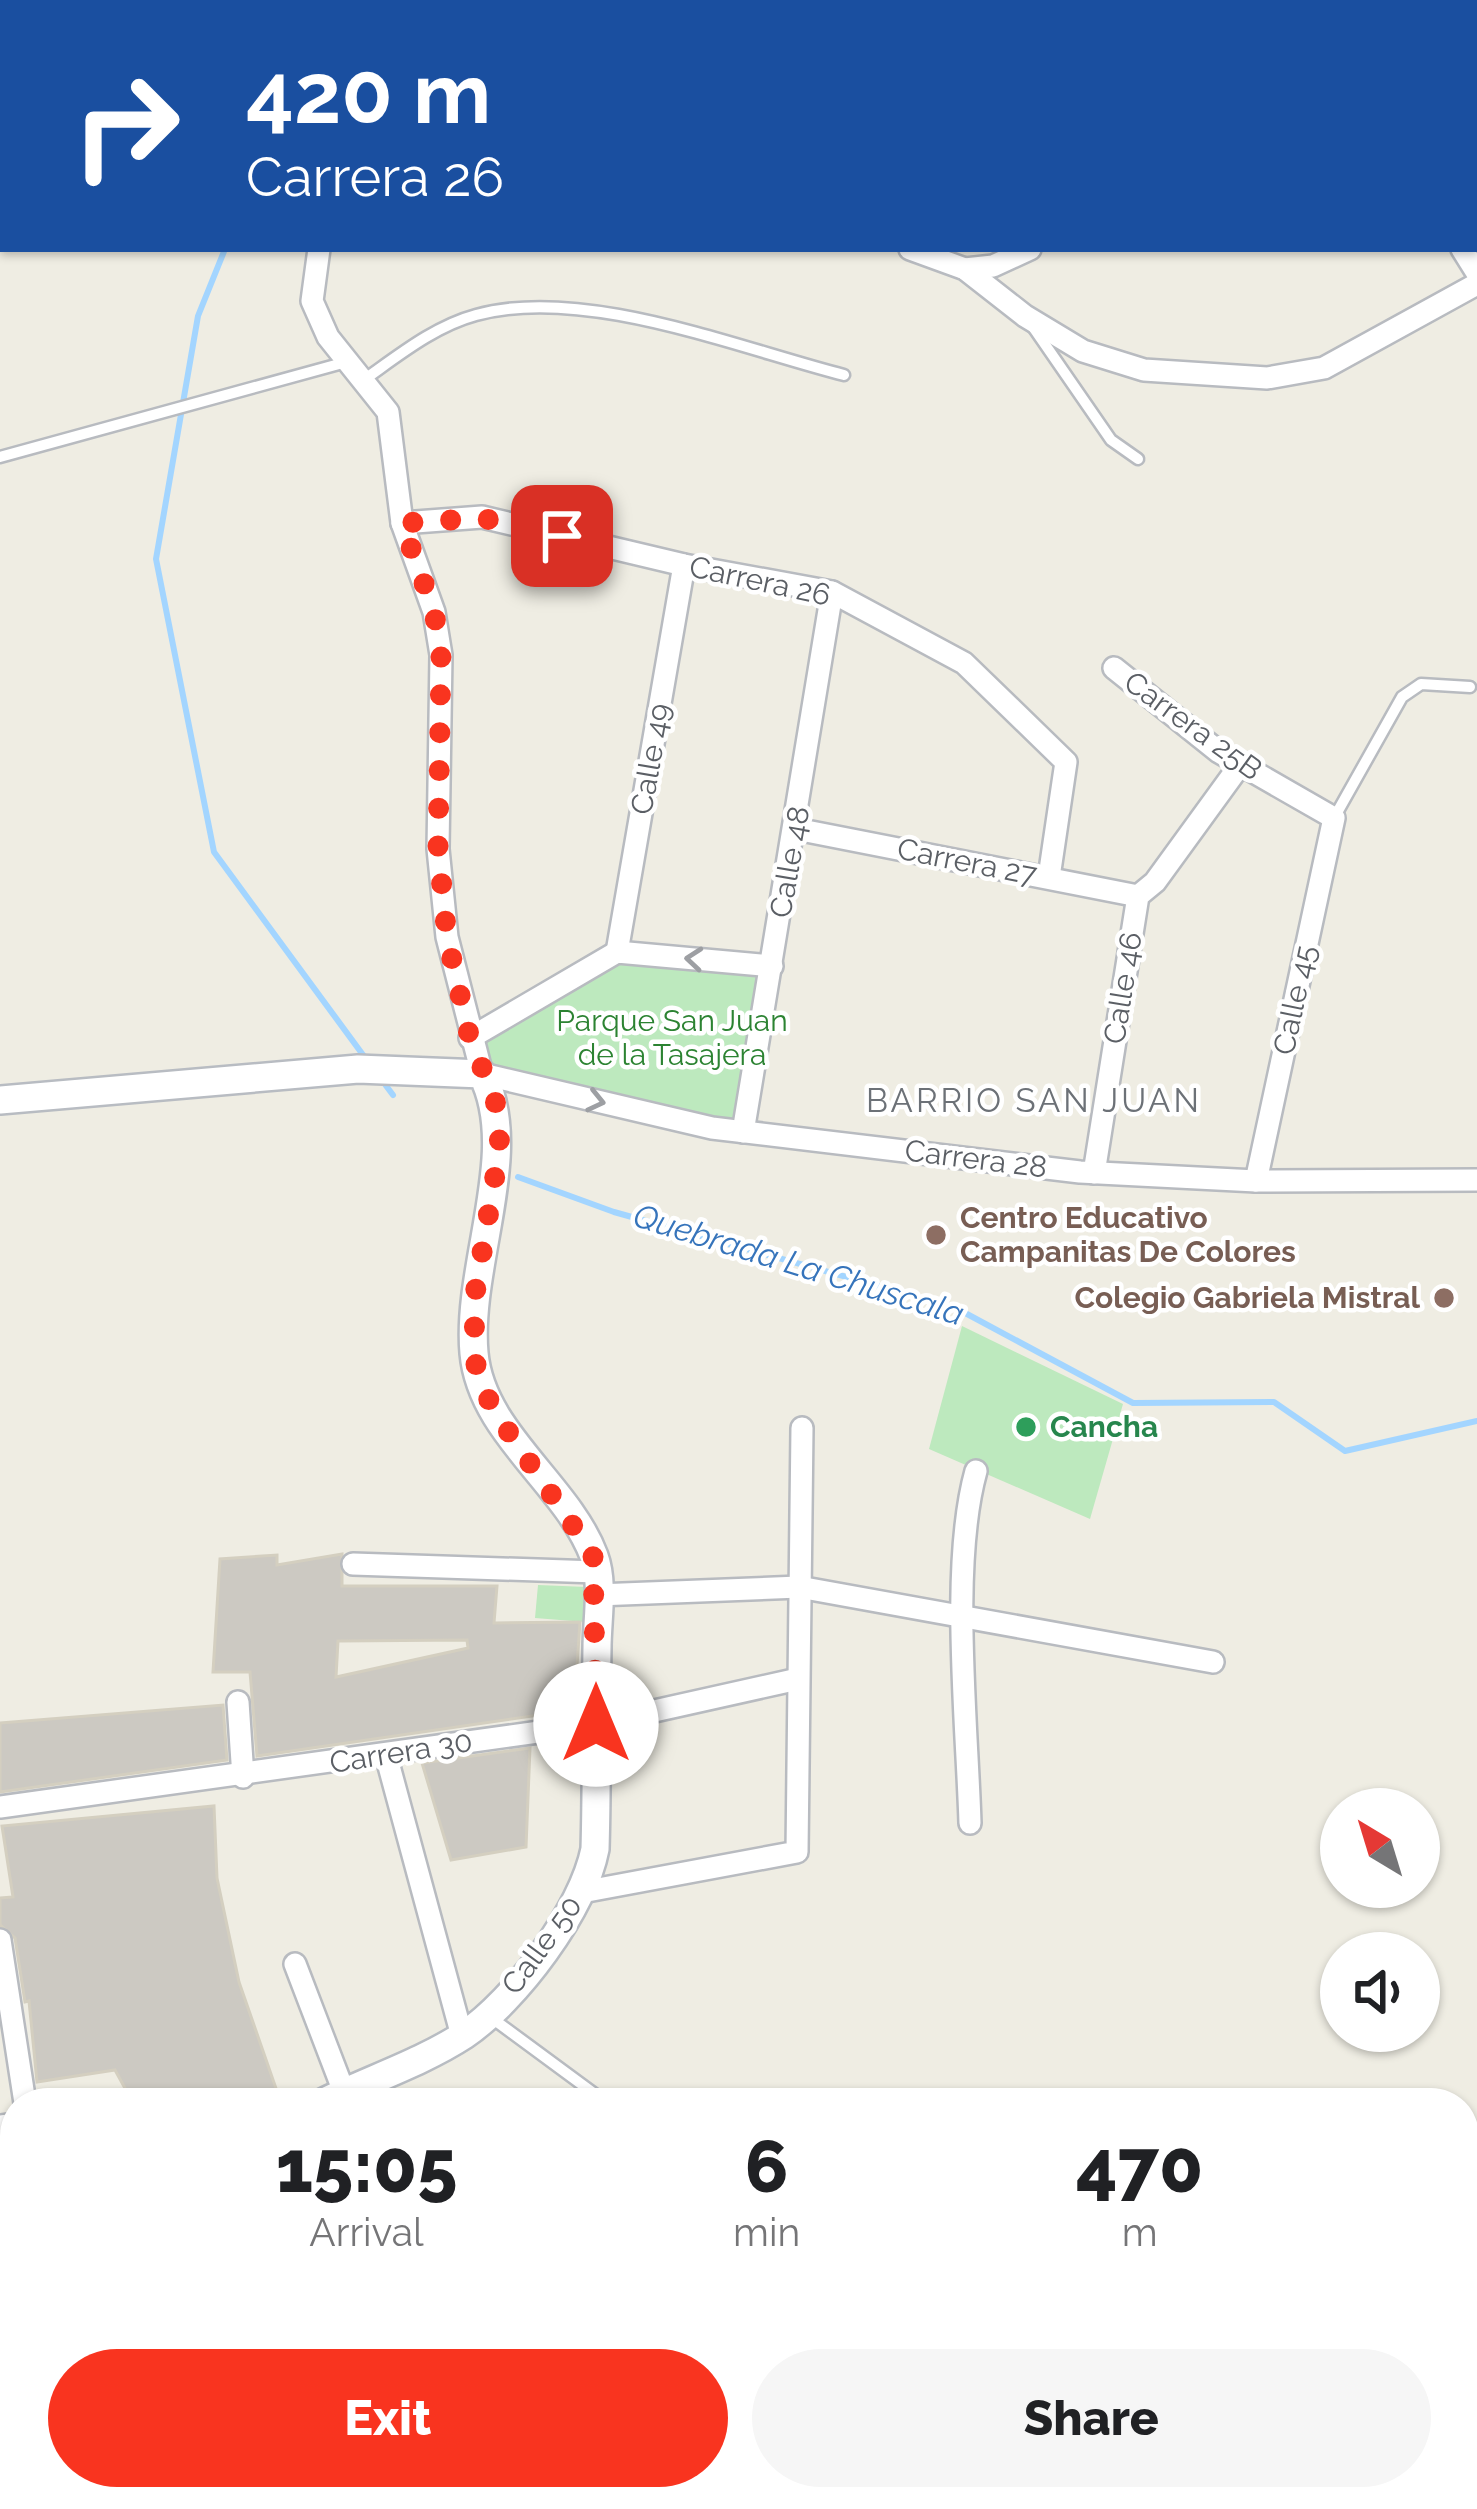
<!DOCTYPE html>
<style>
body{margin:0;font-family:Raleway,sans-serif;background:#f6f6f6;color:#202124;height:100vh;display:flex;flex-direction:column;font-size:45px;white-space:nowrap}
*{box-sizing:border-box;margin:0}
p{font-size:39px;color:#757577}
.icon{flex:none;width:66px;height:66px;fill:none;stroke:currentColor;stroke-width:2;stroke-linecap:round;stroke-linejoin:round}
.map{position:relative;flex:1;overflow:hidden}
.sheet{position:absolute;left:0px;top:2088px;width:1479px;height:423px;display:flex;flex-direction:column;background:#fff;border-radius:48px 48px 0 0;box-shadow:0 3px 9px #0004}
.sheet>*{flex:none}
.guide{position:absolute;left:0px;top:0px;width:1479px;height:252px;box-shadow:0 3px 9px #0004;background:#1a4fa0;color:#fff;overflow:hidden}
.needle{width:78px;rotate:322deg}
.controls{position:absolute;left:1320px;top:1788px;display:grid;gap:24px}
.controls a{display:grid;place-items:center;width:120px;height:120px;border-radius:50%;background:#fff;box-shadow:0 3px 9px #0004;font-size:60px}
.pin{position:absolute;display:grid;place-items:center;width:102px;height:102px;color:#fff;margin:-51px;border-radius:24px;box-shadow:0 6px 18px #0006}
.me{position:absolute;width:132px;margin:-66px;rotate:0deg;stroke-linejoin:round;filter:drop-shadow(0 0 9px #0008)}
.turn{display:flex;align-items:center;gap:42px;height:252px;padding:0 48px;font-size:54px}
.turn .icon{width:156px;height:156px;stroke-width:2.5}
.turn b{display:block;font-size:84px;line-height:102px}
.eta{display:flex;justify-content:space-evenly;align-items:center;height:204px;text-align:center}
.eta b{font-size:72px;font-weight:800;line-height:84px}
.action{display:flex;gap:24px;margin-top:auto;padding:24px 48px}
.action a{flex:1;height:138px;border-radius:72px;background:#f9341f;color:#fff;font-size:48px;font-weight:800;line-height:138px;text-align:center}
.action a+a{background:#f6f6f6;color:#202124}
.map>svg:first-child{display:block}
.green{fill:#bde9be}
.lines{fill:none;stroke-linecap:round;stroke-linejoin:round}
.stream{stroke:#a3d5ff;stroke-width:6}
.river{stroke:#a3d5ff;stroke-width:36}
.building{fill:#ccc9c2;stroke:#d4cfc0;stroke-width:3;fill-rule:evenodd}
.lane-casing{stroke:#b8bbc0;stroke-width:15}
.street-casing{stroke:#b8bbc0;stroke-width:26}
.secondary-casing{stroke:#b8bcc2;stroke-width:32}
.lane{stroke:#fff;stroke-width:10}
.street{stroke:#fff;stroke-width:21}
.secondary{stroke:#fff;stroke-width:27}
.oneway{stroke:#9d9fa3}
.route{stroke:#f9341f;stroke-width:21;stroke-dasharray:0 37.8}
.education-dot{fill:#8d6e63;stroke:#fff;stroke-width:4.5}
.leisure-dot{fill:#2e9e5b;stroke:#fff;stroke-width:4.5}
.labels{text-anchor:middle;stroke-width:9;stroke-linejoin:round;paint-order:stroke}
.street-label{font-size:30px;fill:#5b5f65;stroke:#fff}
.park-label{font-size:30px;fill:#2c8332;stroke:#fff}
.education-label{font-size:30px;font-weight:bold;fill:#785e54;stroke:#fff;text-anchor:start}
.leisure-label{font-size:30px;font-weight:bold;fill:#27864d;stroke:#fff;text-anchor:start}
.neighbourhood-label{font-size:33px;letter-spacing:3px;fill:#6c7177;stroke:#fff}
.water-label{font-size:33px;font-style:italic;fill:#3674bb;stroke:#fff}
</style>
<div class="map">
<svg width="1477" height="2509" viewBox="0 0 1477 2509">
<rect width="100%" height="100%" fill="#efede3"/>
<g class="green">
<path d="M617,955L770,968L742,1131L490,1086L481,1032Z"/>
<path d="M962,1326L1123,1404L1090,1519L929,1449Z"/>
<path d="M538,1585L587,1587L585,1622L535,1618Z"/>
</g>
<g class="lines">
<g class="stream">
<path d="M225,249L198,316L156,559L214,852L366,1059"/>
<path d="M381,1079L393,1095"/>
<path d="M518,1177L614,1212L954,1307L1133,1403L1274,1402L1345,1451L1477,1421"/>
<path d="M0,2354L15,2356"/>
<path d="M739,2496L744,2509"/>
</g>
<g class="river">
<path d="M150,3L151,0"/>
<path d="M0,182L3,180"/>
</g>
</g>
<g class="building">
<path d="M342,1554V1586H497L494,1623L580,1622L574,1710L257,1756L250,1672H213L220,1559L277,1555V1565ZM467,1640L468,1648L336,1677L338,1641Z"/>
<path d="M223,1705L227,1760L0,1792V1723Z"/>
<path d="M530,1748L526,1847L451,1860L422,1763Z"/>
<path d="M214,1806L217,1878L239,1982L279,2097L268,2103H133L115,2070L37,2082L29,2001L25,2002L15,1938L0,1925V1898L13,1897L2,1826Z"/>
</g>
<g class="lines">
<defs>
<g id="lane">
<path d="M1033,327L1111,440L1138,459"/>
<path d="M365,379C399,355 435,326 476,315C583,285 738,348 844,375"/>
<path d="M0,457L350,361"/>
<path d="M1334,818L1402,697L1421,684L1470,687"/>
<path d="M489,2016L607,2103"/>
</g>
<g id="street">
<path d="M390,3L391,0"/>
<path d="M319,249L312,301L328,337L388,412L402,523L434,612L441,655L438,849L447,937L482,1074L712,1128L1080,1172L1256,1181L1477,1180"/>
<path d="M910,249L965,269L1025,316L1083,351L1144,370L1267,378L1324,368L1477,284"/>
<path d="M1462,249L1477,273"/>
<path d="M965,269L993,266L1030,249"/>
<path d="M402,523L482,517L684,565L832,592L964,663L1066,762L1049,877"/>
<path d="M1114,668L1219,752L1334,818L1256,1181"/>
<path d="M796,829L1138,896"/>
<path d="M617,952L684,565"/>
<path d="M470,1038L617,952L772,966"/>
<path d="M743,1132L832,592"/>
<path d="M1094,1173L1138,896L1155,882L1240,765"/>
<path d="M353,1564L597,1572"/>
<path d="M597,1595L799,1587L1213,1662"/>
<path d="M238,1702L243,1777"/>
<path d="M386,1755L462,2036"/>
<path d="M0,1807L596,1724L798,1679"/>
<path d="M970,1823C967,1723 950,1564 976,1471"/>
<path d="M582,1892L797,1852L802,1428"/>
<path d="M0,1940L25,2103"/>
<path d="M295,1964L344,2092"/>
<path d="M0,2126L15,2124"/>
<path d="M0,2242L15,2245"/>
</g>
<g id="secondary">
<path d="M0,1100L358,1069L482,1074C522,1151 466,1264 474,1353C481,1433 567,1484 594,1556C604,1583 597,1620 597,1648C596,1715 597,1782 595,1849C583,1910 516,2000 464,2035C421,2063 368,2080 322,2103"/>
<path d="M130,2509L131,2496"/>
</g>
</defs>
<use href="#lane" class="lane-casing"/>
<use href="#street" class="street-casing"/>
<use href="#secondary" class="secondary-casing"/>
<use href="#lane" class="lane"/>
<use href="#street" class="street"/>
<use href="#secondary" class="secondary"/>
</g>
<defs><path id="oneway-chevron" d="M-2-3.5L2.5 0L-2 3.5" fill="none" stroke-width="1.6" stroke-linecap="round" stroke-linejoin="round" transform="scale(3)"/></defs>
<g class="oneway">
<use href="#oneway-chevron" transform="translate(694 959) rotate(-175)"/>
<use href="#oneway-chevron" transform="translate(596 1101) rotate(13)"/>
</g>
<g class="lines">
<path class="route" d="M562,536L482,518L402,523L434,611L441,656L438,848L447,937L470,1039L495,1098L500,1146L475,1294L474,1353L479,1382L499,1418L593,1555L596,1724"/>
</g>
<g class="education-dot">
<circle cx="936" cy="1235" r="12"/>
<circle cx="1444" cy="1298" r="12"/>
</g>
<circle class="leisure-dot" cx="1026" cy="1427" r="12"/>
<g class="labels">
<g class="street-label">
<text transform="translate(760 581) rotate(12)" y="10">Carrera 26</text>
<text transform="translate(1193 726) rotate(36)" y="10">Carrera 25B</text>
<text transform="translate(651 759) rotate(-80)" y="10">Calle 49</text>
<text transform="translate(790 862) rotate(-80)" y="10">Calle 48</text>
<text transform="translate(967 862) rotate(11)" y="10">Carrera 27</text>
<text transform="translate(1123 988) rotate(-81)" y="10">Calle 46</text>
<text transform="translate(1295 1000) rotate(-78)" y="10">Calle 45</text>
<text transform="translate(976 1159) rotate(7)" y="10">Carrera 28</text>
<text transform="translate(401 1752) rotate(-9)" y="10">Carrera 30</text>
<text transform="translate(542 1945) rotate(-54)" y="10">Calle 50</text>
</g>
<g class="park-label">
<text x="672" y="1031">Parque San Juan<tspan x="672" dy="34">de la Tasajera</tspan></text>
</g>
<g class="education-label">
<text x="960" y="1228">Centro Educativo<tspan x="960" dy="34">Campanitas De Colores</tspan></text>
<text x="1420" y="1308" text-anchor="end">Colegio Gabriela Mistral</text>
</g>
<g class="leisure-label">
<text x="1050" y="1437">Cancha</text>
</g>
<g class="neighbourhood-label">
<text x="1034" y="1112">BARRIO SAN JUAN</text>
</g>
<g class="water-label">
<text transform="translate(799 1264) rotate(17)" y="12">Quebrada La Chuscala</text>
</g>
</g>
</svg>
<div class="controls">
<a><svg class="needle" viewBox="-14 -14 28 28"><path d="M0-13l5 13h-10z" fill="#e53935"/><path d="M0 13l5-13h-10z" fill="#757577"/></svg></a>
<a><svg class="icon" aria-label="sound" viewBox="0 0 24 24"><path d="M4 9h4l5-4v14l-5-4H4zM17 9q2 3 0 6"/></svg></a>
</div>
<div class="pin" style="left:562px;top:536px;background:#d93025"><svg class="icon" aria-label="arrive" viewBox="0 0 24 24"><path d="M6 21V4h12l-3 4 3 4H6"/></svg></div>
<svg class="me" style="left:596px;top:1724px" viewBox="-20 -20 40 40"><circle r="19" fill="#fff"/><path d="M0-13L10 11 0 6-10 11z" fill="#f9341f"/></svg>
<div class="guide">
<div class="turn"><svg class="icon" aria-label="right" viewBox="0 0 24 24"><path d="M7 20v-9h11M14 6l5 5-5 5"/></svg><div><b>420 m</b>Carrera 26</div></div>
</div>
<section class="sheet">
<div class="eta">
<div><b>15:05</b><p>Arrival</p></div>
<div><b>6</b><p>min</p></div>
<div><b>470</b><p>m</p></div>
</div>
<div class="action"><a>Exit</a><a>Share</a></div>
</section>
</div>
